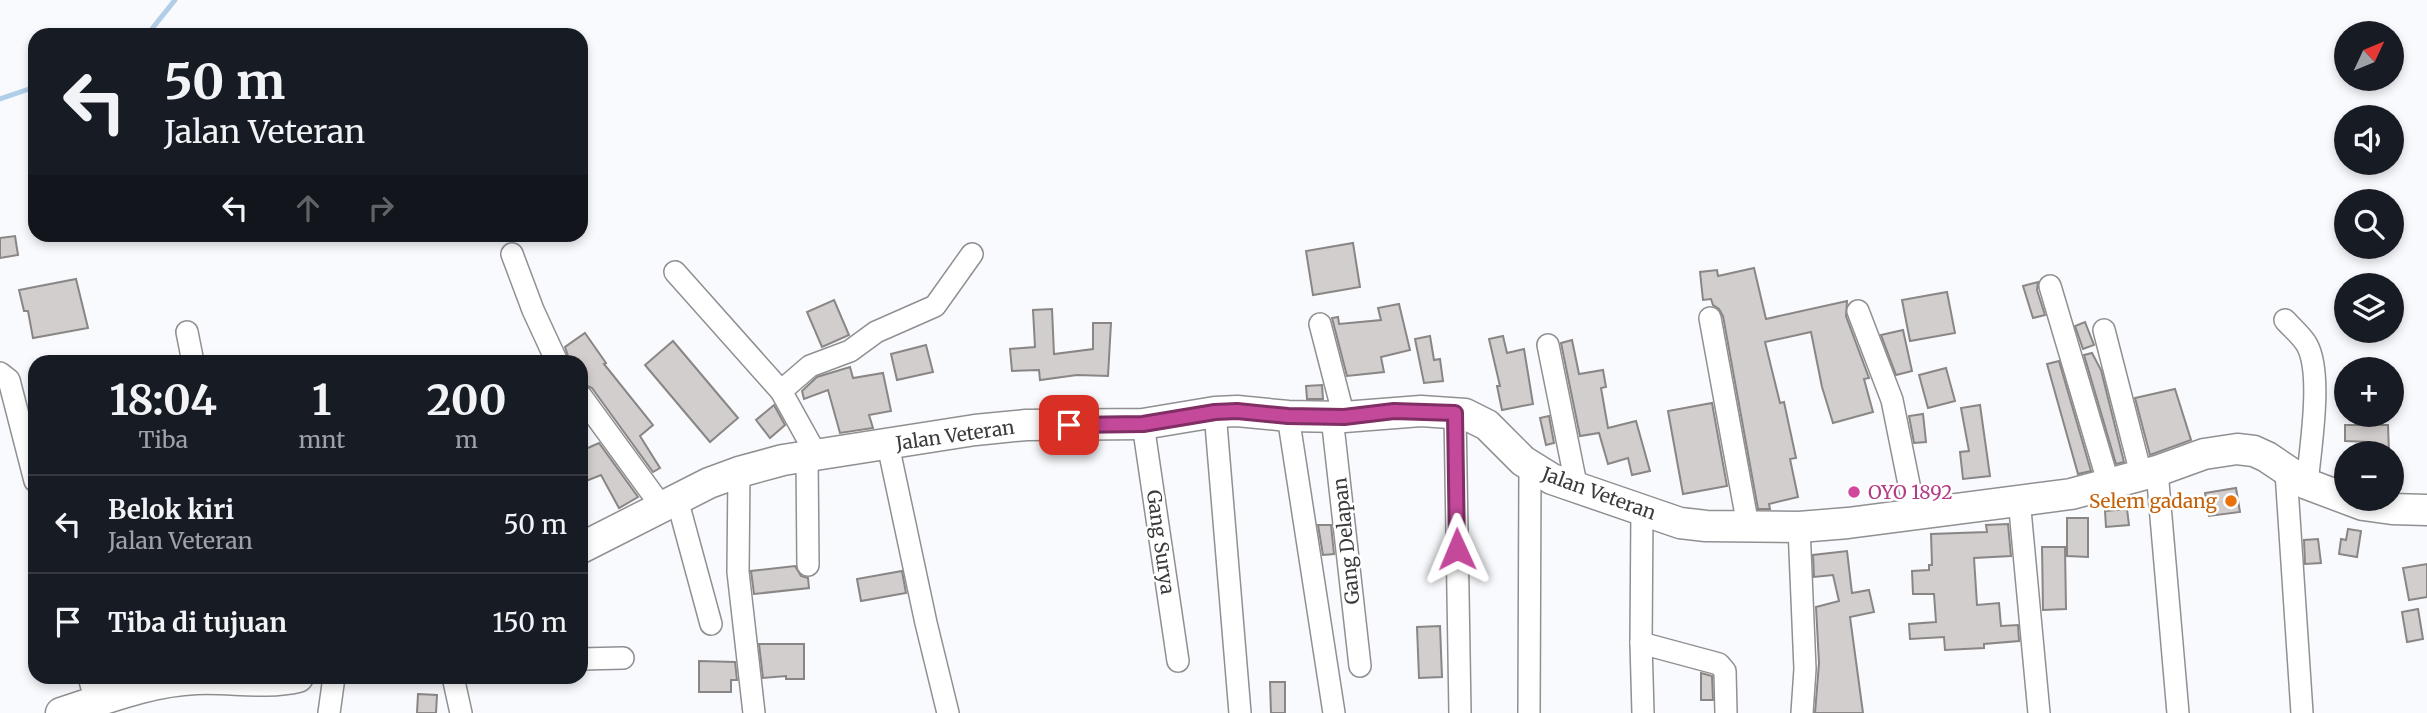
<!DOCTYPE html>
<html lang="id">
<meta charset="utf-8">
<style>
body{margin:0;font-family:Merriweather,serif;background:#242831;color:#f1f3f6;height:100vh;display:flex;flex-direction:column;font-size:26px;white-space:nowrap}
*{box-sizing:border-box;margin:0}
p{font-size:23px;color:#9ea1a6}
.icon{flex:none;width:38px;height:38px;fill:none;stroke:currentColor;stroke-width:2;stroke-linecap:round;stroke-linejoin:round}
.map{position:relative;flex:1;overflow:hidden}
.drawer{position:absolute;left:28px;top:355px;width:560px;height:329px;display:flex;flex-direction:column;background:#171b24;border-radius:21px;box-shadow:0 4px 10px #0003}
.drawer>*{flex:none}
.guide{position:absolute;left:28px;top:28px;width:560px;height:214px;border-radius:21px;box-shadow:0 4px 10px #0003;background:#171b24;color:#f1f3f6;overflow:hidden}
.needle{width:46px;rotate:46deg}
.fabs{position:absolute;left:2334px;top:21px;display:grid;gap:14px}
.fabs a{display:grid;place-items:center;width:70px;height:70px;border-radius:50%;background:#171b24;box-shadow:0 4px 10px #0003;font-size:35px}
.pin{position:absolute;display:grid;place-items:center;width:60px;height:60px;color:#fff;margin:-30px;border-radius:14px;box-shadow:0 4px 10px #0006}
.me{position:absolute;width:77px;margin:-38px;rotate:359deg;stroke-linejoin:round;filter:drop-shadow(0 0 5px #0008)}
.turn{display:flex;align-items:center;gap:24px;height:147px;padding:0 21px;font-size:32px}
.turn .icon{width:91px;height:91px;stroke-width:2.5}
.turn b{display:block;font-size:49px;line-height:60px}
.lanes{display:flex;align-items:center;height:66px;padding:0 21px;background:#0003;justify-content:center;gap:35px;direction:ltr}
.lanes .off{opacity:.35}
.eta{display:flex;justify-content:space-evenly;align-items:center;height:119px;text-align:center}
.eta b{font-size:42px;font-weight:700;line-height:49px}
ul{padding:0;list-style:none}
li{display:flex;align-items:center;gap:21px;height:98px;padding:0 21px;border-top:2px solid #363941}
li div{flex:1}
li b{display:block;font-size:26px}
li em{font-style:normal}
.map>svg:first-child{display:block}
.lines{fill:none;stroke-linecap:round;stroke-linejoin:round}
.stream{stroke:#b1cee8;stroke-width:5}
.building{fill:#d2cecd;stroke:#898685;stroke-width:2}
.street-casing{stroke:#909093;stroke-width:24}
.secondary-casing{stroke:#909093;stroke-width:33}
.street{stroke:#fff;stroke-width:21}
.secondary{stroke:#fff;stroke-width:30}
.route-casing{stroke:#7f2f64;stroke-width:18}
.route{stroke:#c4499a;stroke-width:12}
.hotel-dot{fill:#d1479c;stroke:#fff;stroke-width:2.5}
.food-dot{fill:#e8710a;stroke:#fff;stroke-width:2.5}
.labels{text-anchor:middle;stroke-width:5;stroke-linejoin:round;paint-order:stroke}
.street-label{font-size:19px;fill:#3b3b3d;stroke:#fff}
.hotel-label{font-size:19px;fill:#b23c85;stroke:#fff;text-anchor:start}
.food-label{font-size:19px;fill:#c56008;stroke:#fff;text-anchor:end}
</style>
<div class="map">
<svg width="2427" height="713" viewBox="0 0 2427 713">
<rect width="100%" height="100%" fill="#f9fafd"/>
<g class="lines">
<g class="stream">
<path d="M147,35L175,0"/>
<path d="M0,99L35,87"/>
</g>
</g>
<g class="building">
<path d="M15,236L18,255L0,258V238Z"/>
<path d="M1353,243L1360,287L1313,295L1306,251Z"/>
<path d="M1754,268L1766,319L1847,301L1846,316L1869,378L1864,379L1873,412L1833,423L1822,387L1811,332L1765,342L1780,403L1784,402L1796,458L1790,459L1798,497L1769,504L1770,509H1758L1723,316L1719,309L1713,305L1711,299L1703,300L1700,272L1717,270L1718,276Z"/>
<path d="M76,279L88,328L33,338L28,311H24L19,290Z"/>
<path d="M2038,282L2037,290L2045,315L2033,318L2023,286Z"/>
<path d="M1947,292L1955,333L1910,341L1902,300Z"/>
<path d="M834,300L849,335L822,347L807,312Z"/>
<path d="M1399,304L1410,350L1381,357L1384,372L1347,376L1332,318L1338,317L1339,324L1381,320L1378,308Z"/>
<path d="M1052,309L1054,354L1093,349V323H1111L1108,376L1077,375L1040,380L1039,370L1012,371L1010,349L1035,347L1033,310Z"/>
<path d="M2085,322L2094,345L2083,349L2075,326Z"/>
<path d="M1903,330L1912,371L1896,375L1881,335Z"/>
<path d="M585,333L606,363L604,364L653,425L640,436L660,468L653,472L592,388L581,383V362H570L565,347Z"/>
<path d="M1430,336L1434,360L1440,359L1443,381L1424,383L1415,339Z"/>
<path d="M1503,336L1507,353L1524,349L1533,404L1502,410L1497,386H1500L1489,339Z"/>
<path d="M1572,340L1579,374L1603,370L1606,387L1601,388L1608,428L1636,421L1650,471L1632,475L1628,458L1608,464L1599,433L1580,436L1561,343Z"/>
<path d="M673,341L738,418L710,442L645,365Z"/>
<path d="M926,345L933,372L897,380L891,354Z"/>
<path d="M2092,353L2101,370L2124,462L2116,464L2084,355Z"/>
<path d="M2059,361L2091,471L2078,474L2047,364Z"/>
<path d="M850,367L853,378L883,373L891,411L869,415L873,428L840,433L828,390L804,399L802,391L817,377Z"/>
<path d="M1946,368L1955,401L1928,408L1919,375Z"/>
<path d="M1322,385L1323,399H1307L1306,386Z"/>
<path d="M2175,389L2191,440L2150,455L2135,398Z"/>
<path d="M1712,403L1727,486L1683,494L1668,411Z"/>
<path d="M774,405L785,425L770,438L756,420Z"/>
<path d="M1980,405L1990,476L1963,479L1960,452L1969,451L1961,408Z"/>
<path d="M1923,414L1926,442L1914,443L1909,416Z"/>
<path d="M1549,416L1554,443L1546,445L1540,418Z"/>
<path d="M2345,425H2388L2389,453H2369V442L2345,441Z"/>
<path d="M599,443L638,497L619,508L601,475L581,483V451Z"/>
<path d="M2236,488L2240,512L2209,516L2205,493Z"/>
<path d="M2127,509L2129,525L2106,527L2105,511Z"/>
<path d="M2067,518H2088V557L2067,556Z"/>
<path d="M2008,524L2011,556L1974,558L1977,605L1999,603L2001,626L2018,625L2019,641L1984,644V648L1945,650L1944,637L1910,639L1909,624L1936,622L1934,594H1913L1912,571L1929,570V565H1932L1931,534L1987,532L1986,525Z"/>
<path d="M1318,525H1331L1334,554L1323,555Z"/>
<path d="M2348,529L2361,531L2357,557L2339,554L2341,539L2346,540Z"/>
<path d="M2318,539L2321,563L2305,564L2304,540Z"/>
<path d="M2042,547H2065L2066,609L2043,610Z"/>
<path d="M1847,551L1852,593L1869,590L1874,612L1850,617L1863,713H1815L1819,663L1816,607L1839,601L1833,575L1814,577L1813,555Z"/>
<path d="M2427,564V597L2409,600L2403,568Z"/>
<path d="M795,566L801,576L808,578L809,588L754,594L751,571Z"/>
<path d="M902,571L906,593L861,601L857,579Z"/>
<path d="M2418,609L2423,639L2407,642L2402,612Z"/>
<path d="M1440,626L1442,677L1419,678L1417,627Z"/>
<path d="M759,644H804V679H786V676L763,678Z"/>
<path d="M699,661L735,662L737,680H731V692H699Z"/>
<path d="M1701,673L1712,676L1713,700H1701Z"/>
<path d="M1270,682H1285V713H1271Z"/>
<path d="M418,694L437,695L436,713H417Z"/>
</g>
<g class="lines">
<defs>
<g id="street">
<path d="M512,254L533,310L557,362"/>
<path d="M675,272L781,391L816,454"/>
<path d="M2050,286L2109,485"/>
<path d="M1858,311L1892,400L1915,514"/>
<path d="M1710,318L1748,526"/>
<path d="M2285,320C2292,328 2302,336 2307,345C2323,374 2310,450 2307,484"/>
<path d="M1320,324L1344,417"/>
<path d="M2104,330L2141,474"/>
<path d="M187,332L193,362"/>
<path d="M1548,345L1577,489"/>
<path d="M0,373L9,380L35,481"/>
<path d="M781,391L810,366L850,351L876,332L935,306L972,254"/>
<path d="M581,396L662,507"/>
<path d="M1215,412L1240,713"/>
<path d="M1455,413L1460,713"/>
<path d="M1288,416L1334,713"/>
<path d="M1332,417L1360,666"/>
<path d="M1143,424L1178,661"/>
<path d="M888,445L926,623L948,713"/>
<path d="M807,456L808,565"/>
<path d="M2157,471L2178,713"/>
<path d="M739,472L738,572L754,713"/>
<path d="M2286,472L2302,713"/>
<path d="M677,499L711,624"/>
<path d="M2019,499L2039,713"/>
<path d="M1642,510L1641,643L1643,713"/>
<path d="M1799,527L1805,669L1802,713"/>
<path d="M1641,643L1719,664L1725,671L1726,713"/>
<path d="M581,659L623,658"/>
<path d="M89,677L96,702"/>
<path d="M453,677L461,713"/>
<path d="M329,713L334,677"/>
<path d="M1529,713L1530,467"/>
</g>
<g id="secondary">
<path d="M581,548L709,483L739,472L783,460L975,430L1026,425L1143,424L1215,412L1237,411L1288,416L1344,417L1421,411L1465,414L1487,425L1523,461L1552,479L1680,523L1706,526L1799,527L1848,523L2071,494L2157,471L2204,454L2237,449L2254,451L2267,457L2307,484L2363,505L2392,509L2427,510"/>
<path d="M61,713C105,699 149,681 196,679C230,677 265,685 298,677"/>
</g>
</defs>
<use href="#street" class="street-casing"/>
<use href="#secondary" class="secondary-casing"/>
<use href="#street" class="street"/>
<use href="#secondary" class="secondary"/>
</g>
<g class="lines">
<defs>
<path id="route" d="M1069,425L1143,424L1215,412L1237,411L1288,416L1344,417L1394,411L1455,413L1457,549"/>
</defs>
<use href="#route" class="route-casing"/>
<use href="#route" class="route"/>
</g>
<circle class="hotel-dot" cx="1854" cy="492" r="7"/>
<circle class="food-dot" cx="2231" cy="501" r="7"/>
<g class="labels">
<g class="street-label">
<text transform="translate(955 435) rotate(-8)" y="7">Jalan Veteran</text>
<text transform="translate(1599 493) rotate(20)" y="7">Jalan Veteran</text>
<text transform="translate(1346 541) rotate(-96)" y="7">Gang Delapan</text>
<text transform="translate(1161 542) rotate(82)" y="7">Gang Surya</text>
</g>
<g class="hotel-label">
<text x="1868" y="499">OYO 1892</text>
</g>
<g class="food-label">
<text x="2217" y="508">Selem gadang</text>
</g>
</g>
</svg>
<div class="fabs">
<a><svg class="needle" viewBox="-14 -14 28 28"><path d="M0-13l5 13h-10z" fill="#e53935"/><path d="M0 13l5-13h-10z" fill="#9ea1a6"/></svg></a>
<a><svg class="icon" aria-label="sound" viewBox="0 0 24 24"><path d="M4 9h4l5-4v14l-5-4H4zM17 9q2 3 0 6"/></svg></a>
<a><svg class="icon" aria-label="search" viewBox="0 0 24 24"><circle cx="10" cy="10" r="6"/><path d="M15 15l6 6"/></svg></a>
<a><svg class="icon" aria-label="layers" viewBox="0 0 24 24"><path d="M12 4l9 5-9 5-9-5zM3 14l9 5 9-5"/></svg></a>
<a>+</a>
<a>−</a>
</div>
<div class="pin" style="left:1069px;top:425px;background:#d93025"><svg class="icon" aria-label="arrive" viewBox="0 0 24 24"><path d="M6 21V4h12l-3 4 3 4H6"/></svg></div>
<svg class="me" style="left:1457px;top:549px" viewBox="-20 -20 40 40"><path d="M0-17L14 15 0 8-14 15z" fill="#c4499a" stroke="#fff" stroke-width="4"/></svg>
<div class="guide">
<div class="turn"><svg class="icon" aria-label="left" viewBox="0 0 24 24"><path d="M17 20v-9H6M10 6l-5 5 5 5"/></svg><div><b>50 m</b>Jalan Veteran</div></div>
<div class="lanes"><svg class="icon" aria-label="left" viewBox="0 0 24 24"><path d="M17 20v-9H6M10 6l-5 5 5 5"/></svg><svg class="icon off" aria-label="ahead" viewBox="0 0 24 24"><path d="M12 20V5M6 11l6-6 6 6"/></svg><svg class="icon off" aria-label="right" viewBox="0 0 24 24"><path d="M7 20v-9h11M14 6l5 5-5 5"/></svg></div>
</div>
<section class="drawer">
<div class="eta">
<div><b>18:04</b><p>Tiba</p></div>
<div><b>1</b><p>mnt</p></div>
<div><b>200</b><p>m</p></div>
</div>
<ul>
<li><svg class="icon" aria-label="left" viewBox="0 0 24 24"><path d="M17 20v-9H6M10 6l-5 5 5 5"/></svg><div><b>Belok kiri</b><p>Jalan Veteran</p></div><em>50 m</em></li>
<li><svg class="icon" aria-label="arrive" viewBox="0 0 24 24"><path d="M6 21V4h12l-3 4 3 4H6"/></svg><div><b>Tiba di tujuan</b></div><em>150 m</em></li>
</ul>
</section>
</div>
